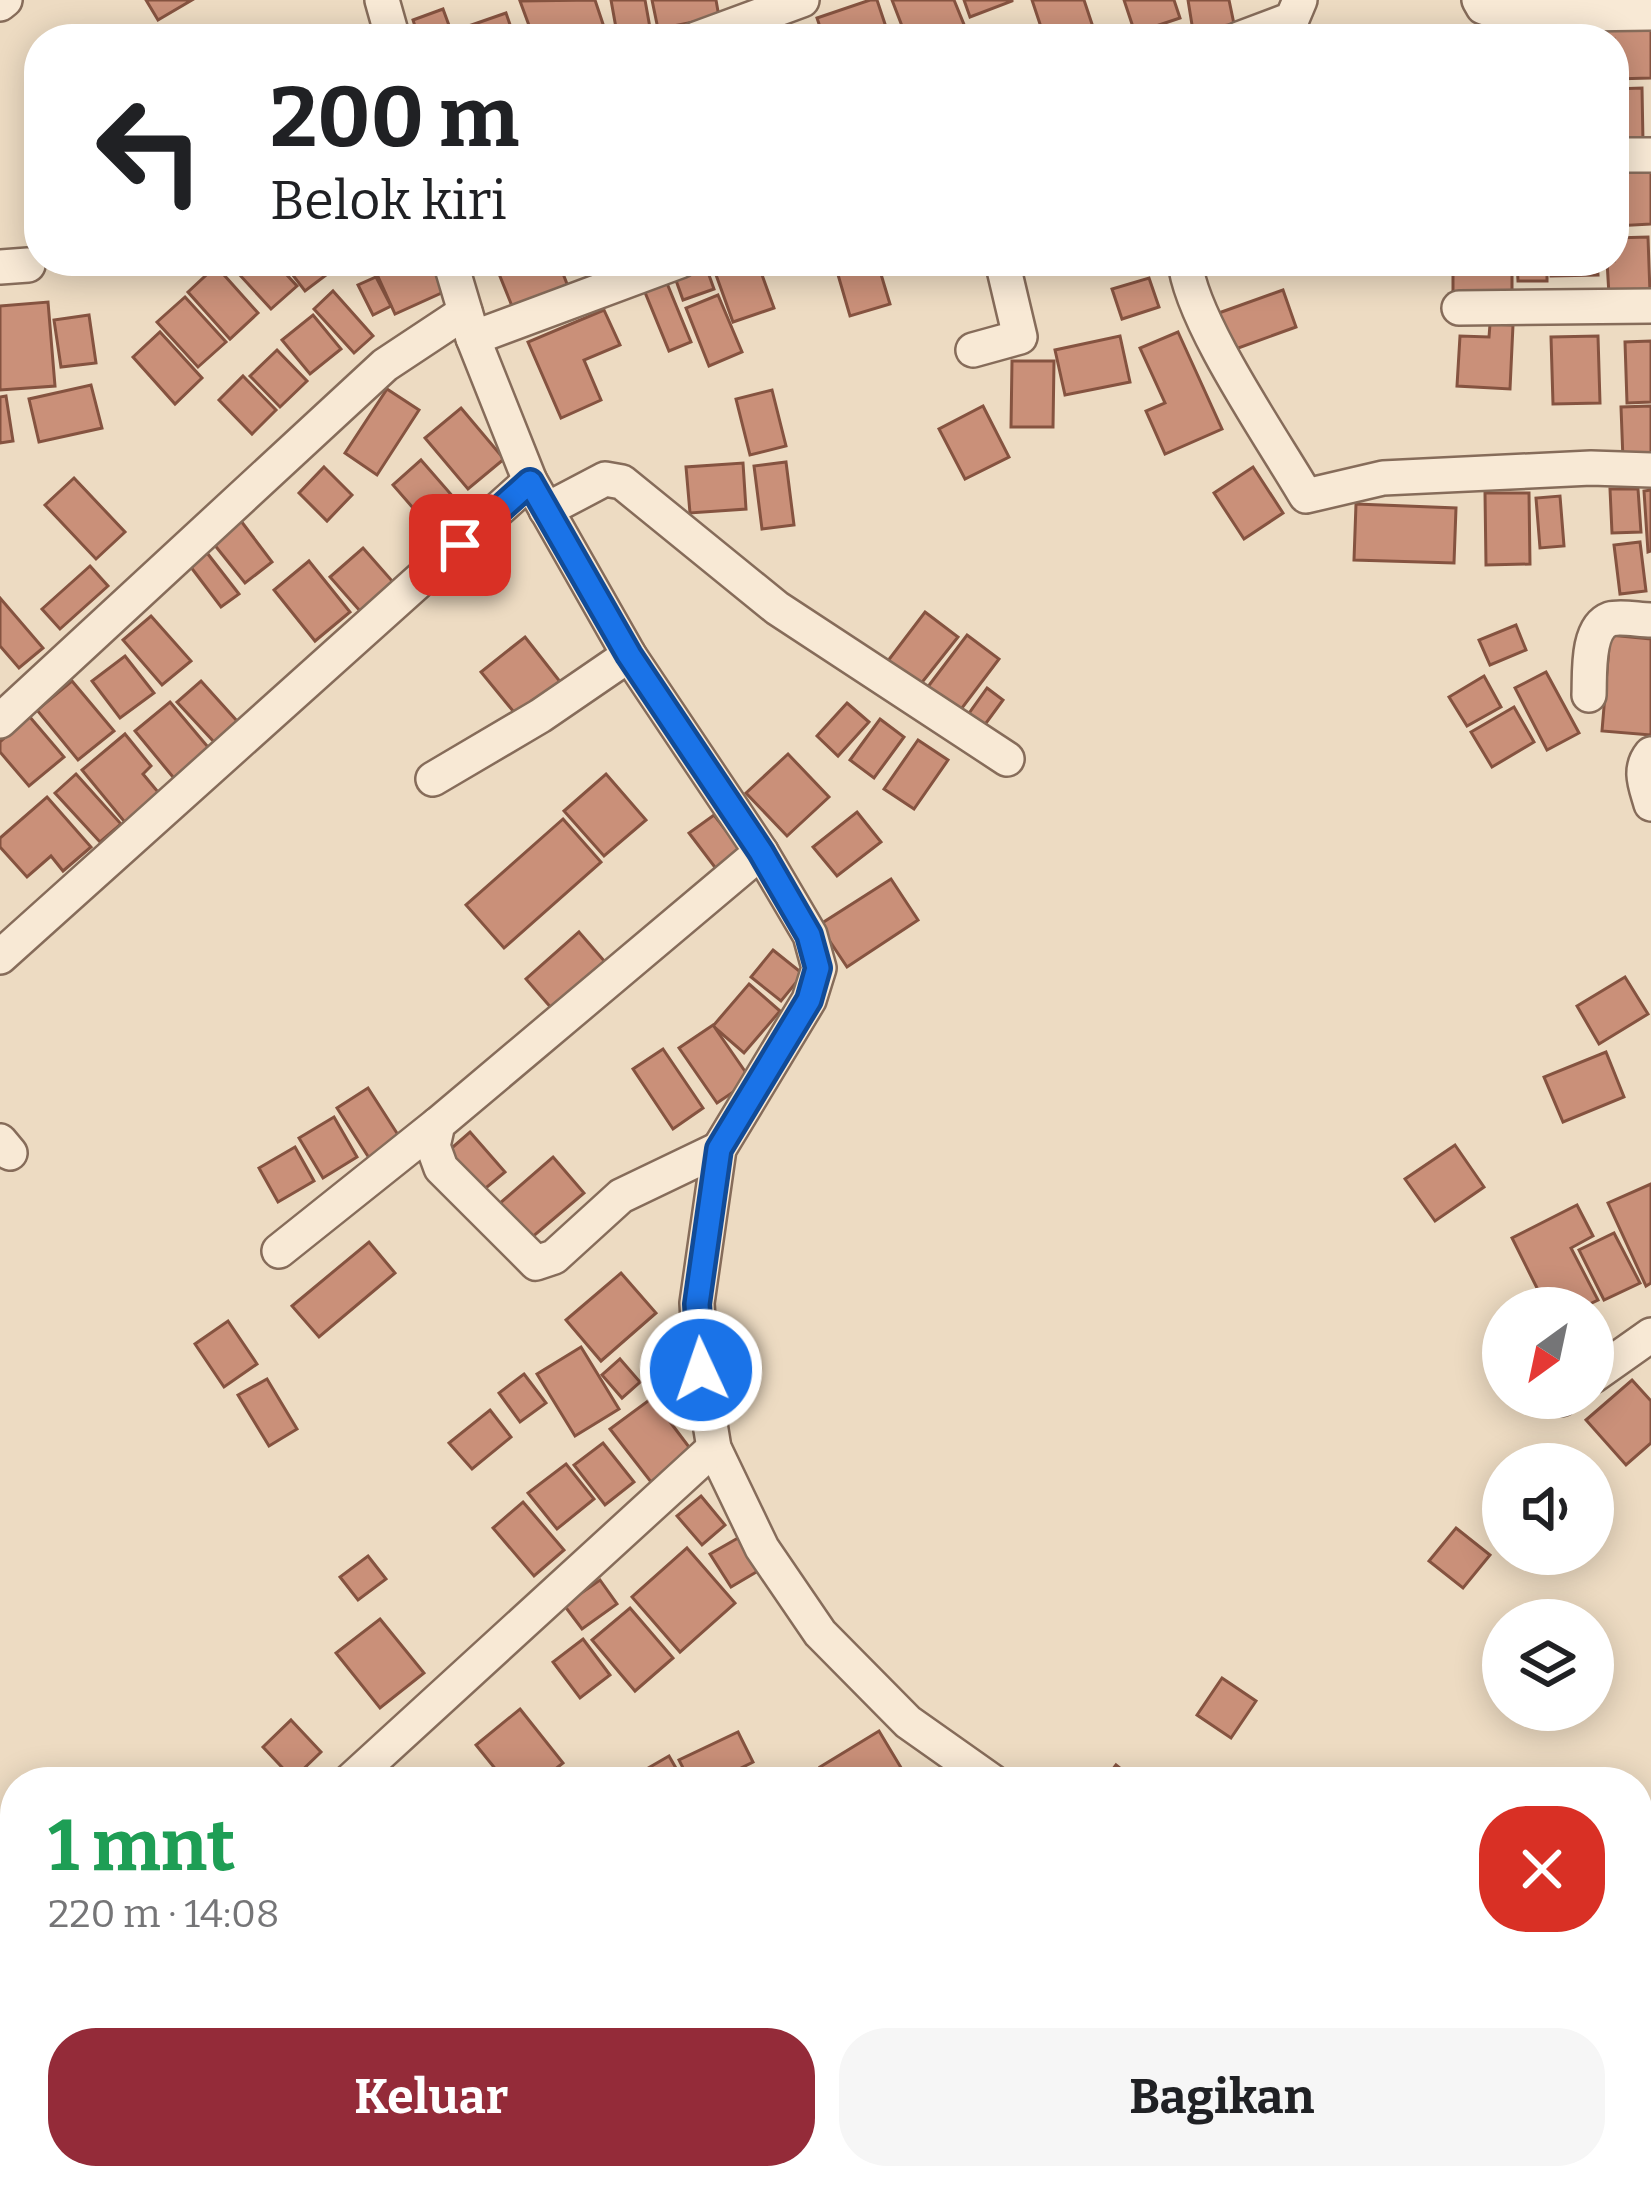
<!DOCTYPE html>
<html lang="id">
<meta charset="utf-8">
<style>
body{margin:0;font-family:Bitter,serif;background:#f6f6f6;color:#202124;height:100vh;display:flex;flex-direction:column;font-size:45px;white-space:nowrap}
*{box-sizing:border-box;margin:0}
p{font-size:39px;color:#757577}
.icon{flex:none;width:66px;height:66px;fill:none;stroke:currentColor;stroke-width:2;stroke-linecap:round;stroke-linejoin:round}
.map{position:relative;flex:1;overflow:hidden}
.details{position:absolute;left:0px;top:1767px;width:1653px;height:423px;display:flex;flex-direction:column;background:#fff;border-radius:48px 48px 0 0;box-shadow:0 6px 30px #0003}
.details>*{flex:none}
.hud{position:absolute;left:24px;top:24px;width:1605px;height:252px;border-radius:48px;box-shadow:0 6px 30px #0003;background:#fff;color:#202124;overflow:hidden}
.needle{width:78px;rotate:213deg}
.buttons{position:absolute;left:1482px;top:1287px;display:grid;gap:24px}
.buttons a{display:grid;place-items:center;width:132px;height:132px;border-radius:50%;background:#fff;box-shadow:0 6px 30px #0003;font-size:60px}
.pin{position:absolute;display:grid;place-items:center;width:102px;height:102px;color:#fff;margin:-51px;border-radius:24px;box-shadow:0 6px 18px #0006}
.me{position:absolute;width:132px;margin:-66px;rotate:357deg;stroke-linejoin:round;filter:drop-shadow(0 0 9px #0008)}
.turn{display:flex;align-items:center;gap:42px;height:252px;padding:0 48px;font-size:54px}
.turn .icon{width:156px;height:156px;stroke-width:2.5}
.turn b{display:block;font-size:84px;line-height:102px}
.round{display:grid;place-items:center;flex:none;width:126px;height:126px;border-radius:48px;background:#f6f6f6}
.summary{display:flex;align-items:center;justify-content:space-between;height:204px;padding:0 48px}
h1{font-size:72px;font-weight:700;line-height:90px;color:#1e9e55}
.primary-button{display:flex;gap:24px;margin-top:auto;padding:24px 48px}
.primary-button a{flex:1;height:138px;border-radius:48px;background:#942b39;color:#fff;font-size:48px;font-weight:700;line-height:138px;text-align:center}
.primary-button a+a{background:#f6f6f6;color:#202124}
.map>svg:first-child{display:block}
.building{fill:#ca9079;stroke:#855340;stroke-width:3}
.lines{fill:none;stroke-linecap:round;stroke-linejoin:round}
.minor-casing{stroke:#866c5a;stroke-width:38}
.minor{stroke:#f8e9d5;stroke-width:33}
.route-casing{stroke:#114b97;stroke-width:30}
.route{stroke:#1a73e8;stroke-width:21}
</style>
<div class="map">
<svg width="1651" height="2188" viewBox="0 0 1651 2188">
<rect width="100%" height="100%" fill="#eddbc2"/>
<g class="building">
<path d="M146,0H192L158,20Z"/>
<path d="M595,0L608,39H534L520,1Z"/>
<path d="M611,0H645L652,39H618Z"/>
<path d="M652,0H716L719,17L658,29Z"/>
<path d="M870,0H877L890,39H824L817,18Z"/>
<path d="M892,0H954L965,27L933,39H907Z"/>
<path d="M964,0H1012V1L970,17Z"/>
<path d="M1032,0H1084L1097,39H1045Z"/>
<path d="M1124,0H1174L1180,18L1135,33Z"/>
<path d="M1188,0H1229L1234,24L1193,31Z"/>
<path d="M443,9L454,39H419L413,20Z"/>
<path d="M506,13L515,39H464L460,29Z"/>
<path d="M1601,22L1602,39H1532V24Z"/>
<path d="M1651,25V78L1614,79V39H1606V26Z"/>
<path d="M1642,88L1643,143H1614V89Z"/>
<path d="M1651,162V224L1616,226L1614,164Z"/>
<path d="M1648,237L1650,293L1609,295L1607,261H1614V238Z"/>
<path d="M227,261H274L297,286L271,309Z"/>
<path d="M282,261H334L338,266L305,291Z"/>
<path d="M371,261H435L448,290L395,314Z"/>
<path d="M502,261H558L569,289L514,311L495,264Z"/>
<path d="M704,261L714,289L683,300L673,272Z"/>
<path d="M711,261H757L774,308L733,322Z"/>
<path d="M834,261H877L890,304L850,316Z"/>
<path d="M1453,261H1512V294L1453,302Z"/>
<path d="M1517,261H1547V281H1518Z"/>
<path d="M1550,261H1597L1598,275L1551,276Z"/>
<path d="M216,266L258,313L230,339L188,292Z"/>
<path d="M664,276L691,342L669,351L642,285Z"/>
<path d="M376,277L391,306L373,315L358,285Z"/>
<path d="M1149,278L1159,307L1122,319L1112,289Z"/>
<path d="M1283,290L1296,327L1230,351L1216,314Z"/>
<path d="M333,291L373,336L354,353L314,309Z"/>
<path d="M718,295L742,352L709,366L686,308Z"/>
<path d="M185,297L226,342L198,367L157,322Z"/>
<path d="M48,302L55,386L0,390V306Z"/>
<path d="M604,310L620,345L584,360L601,400L561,418L528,342Z"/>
<path d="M89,315L96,363L61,367L54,320Z"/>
<path d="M313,315L341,349L310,374L282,340Z"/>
<path d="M1490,324L1513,325L1510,389L1457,386L1460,336L1489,337Z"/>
<path d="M160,332L202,378L175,404L133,357Z"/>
<path d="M1178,332L1222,429L1165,454L1146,411L1165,403L1140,348Z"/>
<path d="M1120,336L1130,382L1065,395L1055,350Z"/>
<path d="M1598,336L1600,403L1553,404L1551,337Z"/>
<path d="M1651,341V402L1627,403L1625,342Z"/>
<path d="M277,350L307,381L280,407L250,376Z"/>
<path d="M1012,361H1054L1053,427H1011Z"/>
<path d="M243,376L276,410L252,434L219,400Z"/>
<path d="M91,385L102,428L39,442L29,399Z"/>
<path d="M387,389L419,410L377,475L345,453Z"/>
<path d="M772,390L786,446L750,455L736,399Z"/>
<path d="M6,396L13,441L0,443V397Z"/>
<path d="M983,406L1009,457L965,479L939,429Z"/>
<path d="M1651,406V459L1623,460L1621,407Z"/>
<path d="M461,408L504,459L468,489L425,438Z"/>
<path d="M421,460L462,507L434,532L393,485Z"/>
<path d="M786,462L794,525L762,529L754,466Z"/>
<path d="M743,463L746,509L690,513L686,467Z"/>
<path d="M324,467L352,495L327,521L299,493Z"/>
<path d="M1253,467L1283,513L1244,539L1214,493Z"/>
<path d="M74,478L125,532L96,559L45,505Z"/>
<path d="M1610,489H1638L1641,532L1612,533Z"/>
<path d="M1651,490V551L1648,552L1644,491Z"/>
<path d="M1485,493H1529L1530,564L1486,565Z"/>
<path d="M1560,496L1564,546L1540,548L1536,498Z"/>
<path d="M1356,504L1456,508L1454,563L1354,560Z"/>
<path d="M241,521L272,562L245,583L213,543Z"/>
<path d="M1640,542L1646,591L1620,594L1614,545Z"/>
<path d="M363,548L393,582L360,611L330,577Z"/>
<path d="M204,549L239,594L221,607L187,562Z"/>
<path d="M309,561L350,612L315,641L274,590Z"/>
<path d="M90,566L108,586L60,629L42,609Z"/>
<path d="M0,598L43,648L19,668L0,646Z"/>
<path d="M925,612L958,637L916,690L884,666Z"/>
<path d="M151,616L191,661L162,685L123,640Z"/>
<path d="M1516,625L1526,650L1490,665L1479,640Z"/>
<path d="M967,635L999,659L959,712L927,688Z"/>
<path d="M1610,635L1651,639V735L1602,731Z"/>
<path d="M525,637L565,688L522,722L481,672Z"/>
<path d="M125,656L154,693L120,718L92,681Z"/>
<path d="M1546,672L1579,733L1547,750L1515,688Z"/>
<path d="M1484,676L1501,707L1467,726L1449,697Z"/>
<path d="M72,681L114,731L78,760L37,710Z"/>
<path d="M201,681L237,721L214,742L177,702Z"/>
<path d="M987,688L1003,700L981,730L965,719Z"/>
<path d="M170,702L213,753L178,783L135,731Z"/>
<path d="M847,703L869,722L838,756L817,736Z"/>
<path d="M1514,707L1534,742L1492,767L1471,732Z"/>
<path d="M29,716L64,757L29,786L0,752V742Z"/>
<path d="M880,719L904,737L874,778L850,760Z"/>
<path d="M125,734L151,766L143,774L163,798L128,826L82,770Z"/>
<path d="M918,740L948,760L914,809L884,789Z"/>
<path d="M788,754L829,797L787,836L746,793Z"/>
<path d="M76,774L121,824L100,842L55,793Z"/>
<path d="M606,774L646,820L604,856L564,811Z"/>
<path d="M47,797L91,847L63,871L51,856L27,877L0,847V838Z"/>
<path d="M857,812L881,842L837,876L813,847Z"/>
<path d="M714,815L745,855L720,874L689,833Z"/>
<path d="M563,819L601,862L504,948L466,905Z"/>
<path d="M891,879L918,920L847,967L819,925Z"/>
<path d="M579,932L613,971L560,1018L526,979Z"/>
<path d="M773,950L803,974L781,1001L751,977Z"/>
<path d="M1625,977L1648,1014L1599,1044L1577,1006Z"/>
<path d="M749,984L780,1011L744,1053L713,1026Z"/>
<path d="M713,1025L751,1080L717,1103L679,1048Z"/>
<path d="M663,1049L703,1108L673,1129L633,1069Z"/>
<path d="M1606,1052L1624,1097L1563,1122L1544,1077Z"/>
<path d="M368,1088L402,1141L371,1161L337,1108Z"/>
<path d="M334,1117L357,1157L323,1178L299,1138Z"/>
<path d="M470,1132L505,1172L481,1192L446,1153Z"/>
<path d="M1455,1145L1484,1187L1435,1221L1405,1179Z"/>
<path d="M295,1147L314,1181L278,1202L259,1168Z"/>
<path d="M553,1157L584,1193L530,1239L499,1204Z"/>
<path d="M1651,1184V1283L1646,1286L1608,1203Z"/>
<path d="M1577,1205L1593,1236L1571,1248L1598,1300L1581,1308H1547L1512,1238Z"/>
<path d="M1614,1233L1640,1283L1604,1300L1579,1250Z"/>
<path d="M369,1242L395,1273L319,1337L292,1306Z"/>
<path d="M621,1273L656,1313L601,1361L566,1320Z"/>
<path d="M228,1321L257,1364L224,1387L195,1344Z"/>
<path d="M581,1347L619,1409L575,1436L537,1374Z"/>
<path d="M620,1359L640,1382L622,1398L602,1375Z"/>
<path d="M524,1374L546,1403L520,1422L499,1393Z"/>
<path d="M267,1379L297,1429L269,1446L238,1395Z"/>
<path d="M1632,1380L1651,1401V1443L1626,1465L1586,1420Z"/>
<path d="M652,1398L692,1451L651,1482L610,1429Z"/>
<path d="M490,1410L511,1437L472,1469L449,1443Z"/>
<path d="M603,1443L634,1482L605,1505L574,1465Z"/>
<path d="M566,1464L594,1499L557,1529L528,1493Z"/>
<path d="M701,1496L725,1525L702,1545L677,1516Z"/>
<path d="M523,1502L564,1550L534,1576L493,1528Z"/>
<path d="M1456,1528L1490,1555L1463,1588L1429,1561Z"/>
<path d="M738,1538L758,1571L731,1587L710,1554Z"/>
<path d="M687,1548L735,1603L680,1652L632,1597Z"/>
<path d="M368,1556L386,1579L358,1600L340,1577Z"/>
<path d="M600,1580L617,1604L582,1629L564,1605Z"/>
<path d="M630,1608L673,1658L635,1691L592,1640Z"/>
<path d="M380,1619L424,1673L380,1708L336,1653Z"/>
<path d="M583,1639L610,1675L580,1698L553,1662Z"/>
<path d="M1222,1678L1256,1701L1231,1738L1197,1715Z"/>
<path d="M520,1709L563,1763L539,1782H506L476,1745Z"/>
<path d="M291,1720L321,1752L293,1779L263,1747Z"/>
<path d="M879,1731L909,1781L829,1782L820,1767Z"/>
<path d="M738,1732L753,1762L713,1782H690L679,1760Z"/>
<path d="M669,1756L684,1782H624Z"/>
<path d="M1116,1765L1136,1781L1135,1782H1103Z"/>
<path d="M1161,2175H1189L1193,2182L1168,2188Z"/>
<path d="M1225,2175H1283L1290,2187L1215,2188L1212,2182Z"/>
<path d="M1531,2175H1542L1558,2184L1556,2188H1523Z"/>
</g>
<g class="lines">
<defs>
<g id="minor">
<path d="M382,0L393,39"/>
<path d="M1479,0L1483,7L1505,15L1651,13"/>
<path d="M0,4L5,0"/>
<path d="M696,39L802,0"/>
<path d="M1239,39L1292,19L1300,0"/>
<path d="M1614,155H1651"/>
<path d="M450,261L473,338L530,481L629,655L761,852L810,935L819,968L809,1000L719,1149L697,1303L701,1369L714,1448L762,1548L820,1633L908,1722L993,1782"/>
<path d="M1185,261C1190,320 1274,441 1306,496L1383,478L1591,468L1651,470"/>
<path d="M0,267L28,265"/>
<path d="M1459,308L1651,306"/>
<path d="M473,338L680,261"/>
<path d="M973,350L1020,337L1002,261"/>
<path d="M546,510L605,479L622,482L777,608L1007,759"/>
<path d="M1589,695C1590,675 1586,628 1610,619C1621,616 1639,620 1651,620"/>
<path d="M0,721L385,365L465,312"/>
<path d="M1651,754C1638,770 1646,786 1651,804"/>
<path d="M433,779L540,716L629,655"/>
<path d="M0,957L530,481"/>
<path d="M0,1141L10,1153"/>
<path d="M719,1149L621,1196L554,1257L536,1263L441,1168L433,1146L438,1124L761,852"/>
<path d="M279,1251L438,1124"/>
<path d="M1593,1376L1651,1335"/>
<path d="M1561,1399L1562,1398"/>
<path d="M349,1782L714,1448"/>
<path d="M0,2108L15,2086"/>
<path d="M1638,2118L1651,2124"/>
<path d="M160,2188L170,2175"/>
<path d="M383,2188L394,2175"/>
<path d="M557,2188L566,2175"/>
<path d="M1493,2188L1496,2175"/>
</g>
</defs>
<use href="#minor" class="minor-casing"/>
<use href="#minor" class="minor"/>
</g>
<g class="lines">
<defs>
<path id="route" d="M460,545L530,482L629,655L761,852L809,935L818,968L809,1000L719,1149L697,1304L701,1370"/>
</defs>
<use href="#route" class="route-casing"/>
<use href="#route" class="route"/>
</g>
</svg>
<div class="buttons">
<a><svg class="needle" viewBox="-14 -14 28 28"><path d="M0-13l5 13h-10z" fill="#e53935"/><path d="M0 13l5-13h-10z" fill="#757577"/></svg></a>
<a><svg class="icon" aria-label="sound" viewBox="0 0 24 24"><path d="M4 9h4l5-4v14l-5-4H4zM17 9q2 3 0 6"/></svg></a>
<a><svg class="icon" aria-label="layers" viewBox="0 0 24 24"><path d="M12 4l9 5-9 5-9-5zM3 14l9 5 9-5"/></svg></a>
</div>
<div class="pin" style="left:460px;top:545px;background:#d93025"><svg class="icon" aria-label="arrive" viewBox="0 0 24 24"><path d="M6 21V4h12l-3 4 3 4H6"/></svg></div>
<svg class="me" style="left:701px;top:1370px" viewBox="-20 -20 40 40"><circle r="17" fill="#1a73e8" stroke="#fff" stroke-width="3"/><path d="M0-11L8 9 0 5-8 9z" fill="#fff"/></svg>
<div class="hud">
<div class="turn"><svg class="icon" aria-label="left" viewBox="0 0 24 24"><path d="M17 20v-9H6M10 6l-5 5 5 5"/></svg><div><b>200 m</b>Belok kiri</div></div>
</div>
<section class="details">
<div class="summary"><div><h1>1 mnt</h1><p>220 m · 14:08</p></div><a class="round" style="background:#d93025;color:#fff"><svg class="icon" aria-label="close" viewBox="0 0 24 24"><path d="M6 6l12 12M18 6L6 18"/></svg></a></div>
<div class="primary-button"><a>Keluar</a><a>Bagikan</a></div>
</section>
</div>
